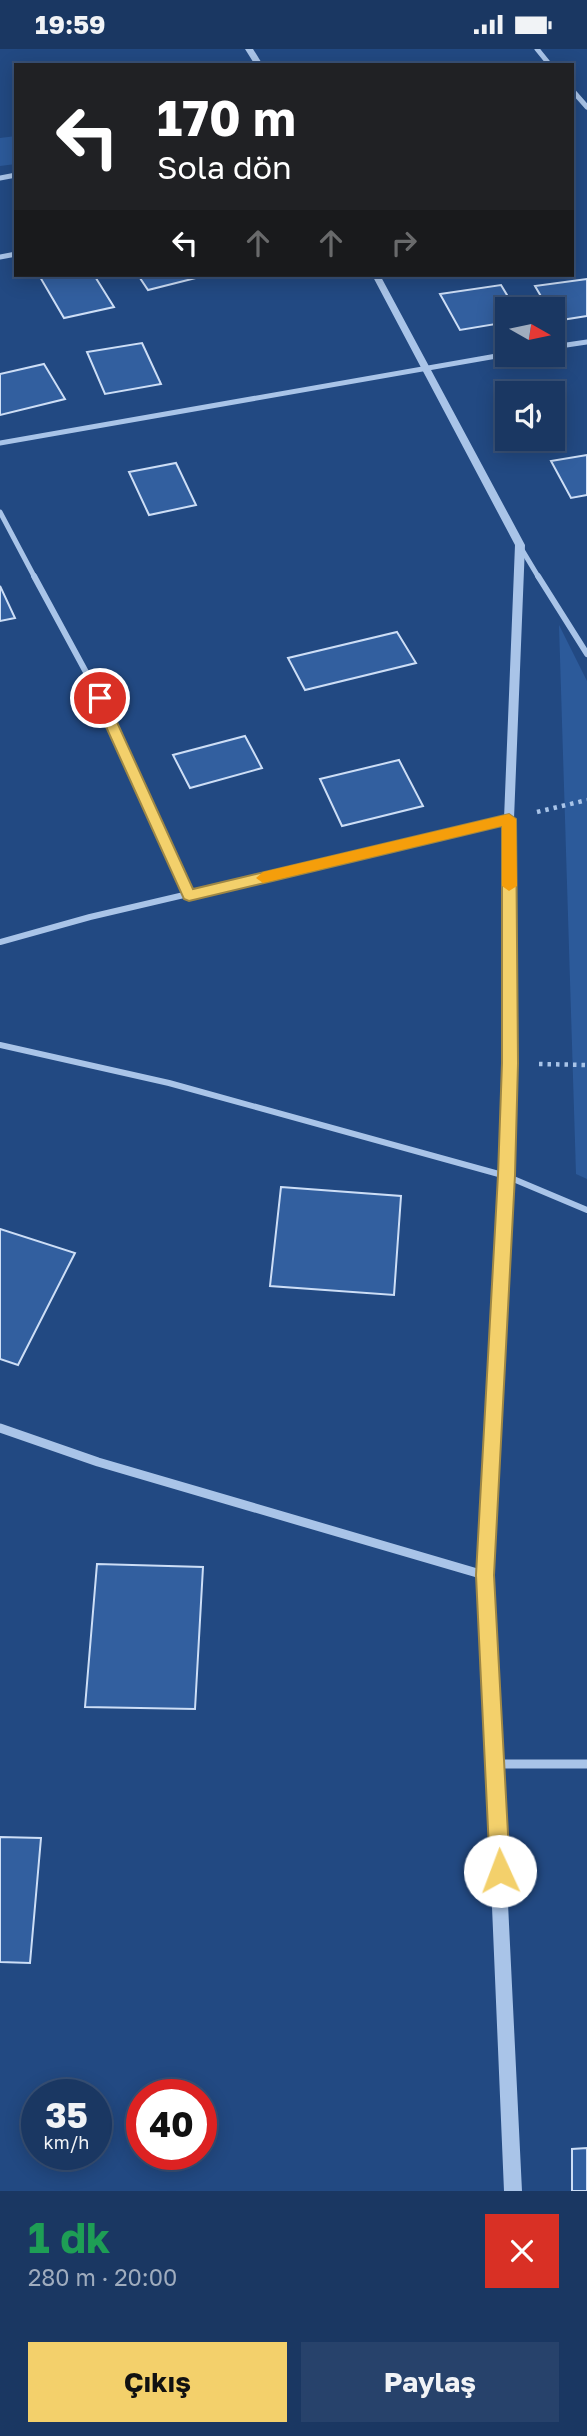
<!DOCTYPE html>
<html lang="tr">
<meta charset="utf-8">
<style>
body{margin:0;font-family:"Golos Text",sans-serif;background:#27426b;color:#f1f3f6;height:100vh;display:flex;flex-direction:column;font-size:26px;white-space:nowrap}
*{box-sizing:border-box;margin:0}
p{font-size:23px;color:#9facbe}
.icon{flex:none;width:38px;height:38px;fill:none;stroke:currentColor;stroke-width:2;stroke-linecap:round;stroke-linejoin:round}
.map{position:relative;height:2142px;overflow:hidden}
.panel{display:flex;flex-direction:column;background:#1a3762;flex:1}
.panel>*{flex:none}
.banner{position:absolute;left:14px;top:14px;width:560px;height:214px;border-radius:0px;box-shadow:0 4px 18px #0003,0 0 0 2px #385177;background:#202124;color:#fff;overflow:hidden}
.needle{width:46px;rotate:99deg}
.fabs{position:absolute;left:495px;top:248px;display:grid;gap:14px}
.fabs a{display:grid;place-items:center;width:70px;height:70px;border-radius:0px;background:#1a3762;box-shadow:0 4px 18px #0003,0 0 0 2px #385177;font-size:35px}
.speed{position:absolute;left:21px;top:2030px;display:flex;gap:14px;font-size:35px;font-weight:700;text-align:center}
.speed>*{display:grid;place-content:center;width:91px;height:91px;border-radius:50%;background:#1a3762;box-shadow:0 4px 18px #0003,0 0 0 2px #385177;line-height:1}
.speed small{font-size:18px;font-weight:400}
.speed .limit{border:10px solid #d22;background:#fff;color:#111}
.pin{position:absolute;display:grid;place-items:center;width:60px;height:60px;color:#fff;margin:-30px;border:4px solid #fff;border-radius:50%;box-shadow:0 2px 7px #0007}
.me{position:absolute;width:77px;margin:-38px;rotate:358deg;stroke-linejoin:round;filter:drop-shadow(0 0 5px #0008)}
.turn{display:flex;align-items:center;gap:24px;height:147px;padding:0 28px;font-size:32px}
.turn .icon{width:91px;height:91px;stroke-width:2.5}
.turn b{display:block;font-size:49px;line-height:60px}
.lanes{display:flex;align-items:center;height:66px;padding:0 28px;background:#0003;justify-content:center;gap:35px;direction:ltr}
.lanes .off{opacity:.35}
.round{display:grid;place-items:center;flex:none;width:74px;height:74px;border-radius:0px;background:#27426b}
.headline{display:flex;align-items:center;justify-content:space-between;height:119px;padding:0 28px}
h1{font-size:42px;font-weight:700;line-height:52px;color:#1e9e55}
.primary-button{display:flex;gap:14px;margin-top:auto;padding:14px 28px}
.primary-button a{flex:1;height:80px;border-radius:0px;background:#f3d06b;color:#111;font-size:28px;font-weight:700;line-height:80px;text-align:center}
.primary-button a+a{background:#27426b;color:#f1f3f6}
.status{display:flex;justify-content:space-between;align-items:center;height:49px;padding:0 35px;background:#1a3762;direction:ltr}
.status svg{height:19px;fill:currentColor}
.map>svg:first-child{display:block}
.green{fill:#2c5a9a}
.building{fill:#325f9f;stroke:#cddef6;stroke-width:2}
.lines{fill:none;stroke-linecap:round;stroke-linejoin:round}
.path{stroke:#a9c4e8;stroke-width:4.5;stroke-dasharray:3.5 5;stroke-linecap:butt}
.minor-far2{stroke:#a9c4e8;stroke-width:5}
.minor-far1{stroke:#a9c4e8;stroke-width:6}
.minor{stroke:#a9c4e8;stroke-width:9}
.tertiary{fill:#a9c4e8;fill-rule:evenodd}
.route{fill:#f3d06b;stroke:#9e8746;stroke-width:2}
.slow{fill:#f59e0b}
</style>
<div class="status"><b>19:59</b><svg viewBox="0 0 49 12"><path d="M0 12V9h3v3zM5 12V6h3v6zM10 12V3h3v9zM15 12V0h3v12zM26 1h20v11H26zM47 4h2v5h-2z"/></svg></div>
<div class="map">
<svg width="587" height="2142" viewBox="0 0 587 2142">
<rect width="100%" height="100%" fill="#224982"/>
<g class="green">
<path d="M16,87V115L0,117V89Z"/>
<path d="M559,576L587,632V1130L576,1125Z"/>
</g>
<g class="building">
<path d="M48,226H94L114,258L64,269L40,228Z"/>
<path d="M138,226H193L196,229L148,241Z"/>
<path d="M587,230V267L555,272L553,261H549L535,237Z"/>
<path d="M501,236L516,261H508V273L460,281L440,245Z"/>
<path d="M142,294L161,335L105,345L87,303Z"/>
<path d="M44,315L65,350L0,366V325Z"/>
<path d="M587,406V446L571,449L551,412Z"/>
<path d="M176,414L196,456L149,466L129,423Z"/>
<path d="M0,537L15,569L0,572Z"/>
<path d="M397,583L416,614L305,641L288,609Z"/>
<path d="M245,687L262,719L190,739L173,706Z"/>
<path d="M399,711L423,757L342,777L320,730Z"/>
<path d="M281,1138L401,1147L394,1246L270,1237Z"/>
<path d="M0,1180L75,1204L18,1316L0,1310Z"/>
<path d="M97,1515L203,1518L195,1660L85,1658Z"/>
<path d="M0,1788L41,1789L30,1914L0,1913Z"/>
<path d="M587,2099V2142H572V2100Z"/>
</g>
<g class="lines">
<g class="path">
<path d="M537,763L587,751"/>
<path d="M539,1015L587,1016"/>
</g>
<g class="minor-far2">
<path d="M537,0L550,16"/>
<path d="M572,41L587,58"/>
<path d="M0,129L16,126"/>
<path d="M0,208L16,205"/>
<path d="M553,298L587,293"/>
<path d="M0,394L508,305"/>
<path d="M0,463L35,529"/>
<path d="M521,499L539,529"/>
</g>
<g class="minor-far1">
<path d="M34,527L100,649L189,846"/>
<path d="M538,527L587,605"/>
<path d="M0,893L90,868L509,770"/>
<path d="M0,996L169,1034L506,1127L587,1161"/>
</g>
<g class="minor">
<path d="M0,1379L98,1413L484,1526"/>
<path d="M495,1715H587"/>
</g>
<g class="tertiary">
<path d="M245,0H253L263,16H255Z"/>
<path d="M372,226H380L525,496L514,770L516,1014L492,1526L522,2142H504L478,1526L504,1014V770L515,496Z"/>
</g>
</g>
<path class="route" d="M100,644L106,649L193,840L509,765L516,770L518,1014L515,1126L494,1526L510,1822L507,1829L500,1832L493,1829L490,1822L476,1526L498,1126L502,1014V777L189,852L184,850L93,649Z"/>
<path class="slow" d="M509,765L516,770L517,837L509,842L502,837V777L263,834L256,829L263,823Z"/>
</svg>
<div class="fabs">
<a><svg class="needle" viewBox="-14 -14 28 28"><path d="M0-13l5 13h-10z" fill="#e53935"/><path d="M0 13l5-13h-10z" fill="#9facbe"/></svg></a>
<a><svg class="icon" aria-label="sound" viewBox="0 0 24 24"><path d="M4 9h4l5-4v14l-5-4H4zM17 9q2 3 0 6"/></svg></a>
</div>
<div class="speed"><div>35<small>km/h</small></div><div class="limit">40</div></div>
<div class="pin" style="left:100px;top:649px;background:#d93025"><svg class="icon" aria-label="arrive" viewBox="0 0 24 24"><path d="M6 21V4h12l-3 4 3 4H6"/></svg></div>
<svg class="me" style="left:500px;top:1822px" viewBox="-20 -20 40 40"><circle r="19" fill="#fff"/><path d="M0-13L10 11 0 6-10 11z" fill="#f3d06b"/></svg>
<div class="banner">
<div class="turn"><svg class="icon" aria-label="left" viewBox="0 0 24 24"><path d="M17 20v-9H6M10 6l-5 5 5 5"/></svg><div><b>170 m</b>Sola dön</div></div>
<div class="lanes"><svg class="icon" aria-label="left" viewBox="0 0 24 24"><path d="M17 20v-9H6M10 6l-5 5 5 5"/></svg><svg class="icon off" aria-label="ahead" viewBox="0 0 24 24"><path d="M12 20V5M6 11l6-6 6 6"/></svg><svg class="icon off" aria-label="ahead" viewBox="0 0 24 24"><path d="M12 20V5M6 11l6-6 6 6"/></svg><svg class="icon off" aria-label="right" viewBox="0 0 24 24"><path d="M7 20v-9h11M14 6l5 5-5 5"/></svg></div>
</div>
</div>
<section class="panel">
<div class="headline"><div><h1>1 dk</h1><p>280 m · 20:00</p></div><a class="round" style="background:#d93025;color:#fff"><svg class="icon" aria-label="close" viewBox="0 0 24 24"><path d="M6 6l12 12M18 6L6 18"/></svg></a></div>
<div class="primary-button"><a>Çıkış</a><a>Paylaş</a></div>
</section>
